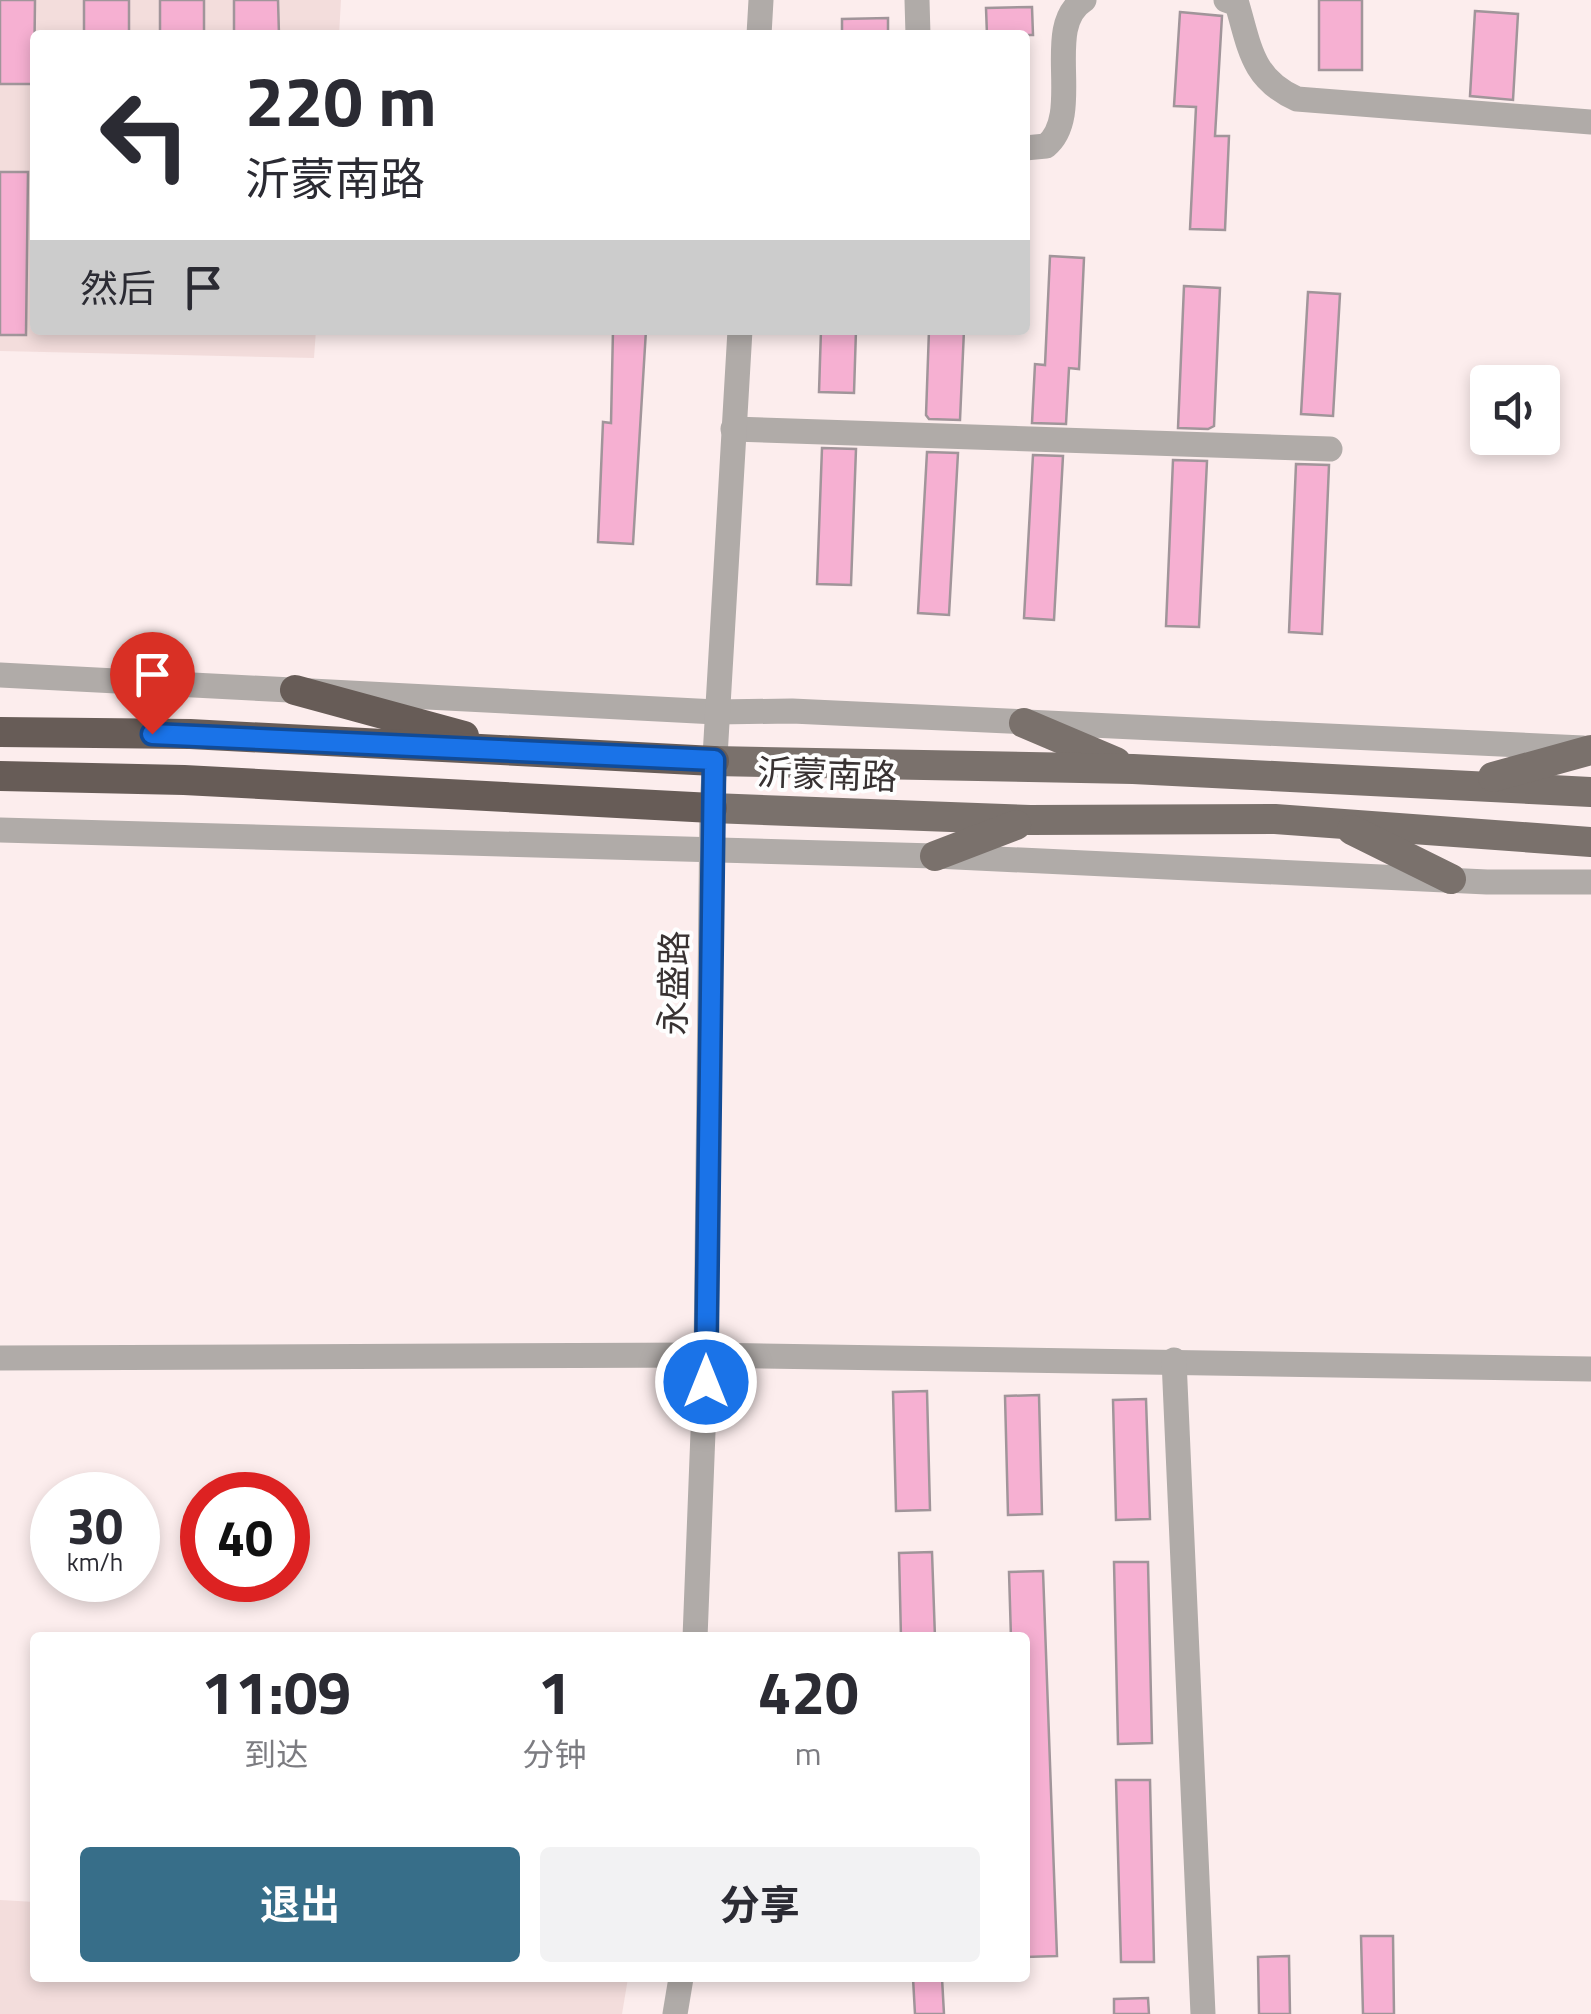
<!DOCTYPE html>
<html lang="zh">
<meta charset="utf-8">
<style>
body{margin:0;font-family:"Titillium Web","Noto Sans SC",sans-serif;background:#f2f2f3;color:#2b2b33;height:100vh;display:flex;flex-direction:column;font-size:38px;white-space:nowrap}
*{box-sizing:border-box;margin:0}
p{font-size:32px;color:#7c7c81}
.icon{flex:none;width:55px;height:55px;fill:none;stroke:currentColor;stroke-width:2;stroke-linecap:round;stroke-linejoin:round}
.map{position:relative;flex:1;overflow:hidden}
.panel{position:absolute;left:30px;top:1632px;width:1000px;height:350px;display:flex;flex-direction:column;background:#fff;border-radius:10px;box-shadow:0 5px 15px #0003}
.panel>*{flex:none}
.hud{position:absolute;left:30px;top:30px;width:1000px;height:305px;border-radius:10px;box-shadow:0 5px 15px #0003;background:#fff;color:#2b2b33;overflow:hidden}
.buttons{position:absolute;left:1470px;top:365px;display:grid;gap:20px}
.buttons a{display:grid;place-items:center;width:90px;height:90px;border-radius:10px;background:#fff;box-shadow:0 5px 15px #0003;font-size:50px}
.speed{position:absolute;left:30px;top:1472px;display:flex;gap:20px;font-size:50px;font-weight:700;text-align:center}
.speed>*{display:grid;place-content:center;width:130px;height:130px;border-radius:50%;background:#fff;box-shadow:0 5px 15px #0003;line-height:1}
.speed small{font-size:25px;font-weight:400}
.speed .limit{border:15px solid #d22;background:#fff;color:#111}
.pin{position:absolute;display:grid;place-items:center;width:85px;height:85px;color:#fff;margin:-102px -42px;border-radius:50% 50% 50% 0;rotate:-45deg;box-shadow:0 0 10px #0007}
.pin .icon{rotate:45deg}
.me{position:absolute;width:110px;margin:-55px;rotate:0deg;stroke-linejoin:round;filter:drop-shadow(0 0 8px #0008)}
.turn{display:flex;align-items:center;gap:35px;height:210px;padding:0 50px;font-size:45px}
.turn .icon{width:130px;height:130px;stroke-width:2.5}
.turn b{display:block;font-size:70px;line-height:85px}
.then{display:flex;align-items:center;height:95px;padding:0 50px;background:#0003;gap:20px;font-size:38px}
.eta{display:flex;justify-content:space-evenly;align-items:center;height:170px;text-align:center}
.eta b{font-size:60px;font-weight:700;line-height:70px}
.action{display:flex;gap:20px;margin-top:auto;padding:20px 50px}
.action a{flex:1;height:115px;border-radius:10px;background:#376e89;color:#fff;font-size:40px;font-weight:700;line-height:115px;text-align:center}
.action a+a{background:#f2f2f3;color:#2b2b33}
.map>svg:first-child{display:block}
.built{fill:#f3dddc}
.building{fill:#f6b0d2;stroke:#a1959a;stroke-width:2.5}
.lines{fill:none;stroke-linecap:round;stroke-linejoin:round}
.minor{stroke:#b0aba8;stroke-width:25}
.major{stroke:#7a716c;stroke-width:30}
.highway{stroke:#675c57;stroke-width:30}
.route-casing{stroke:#114b97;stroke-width:25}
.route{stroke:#1a73e8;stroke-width:18}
.labels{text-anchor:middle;stroke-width:8;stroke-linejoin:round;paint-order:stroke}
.street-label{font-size:35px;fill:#383232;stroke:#fefefe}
</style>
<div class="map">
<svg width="1591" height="2014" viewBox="0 0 1591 2014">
<rect width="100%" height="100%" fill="#fceded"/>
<g class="built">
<path d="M0,0H341L339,35H35V330H316L314,358L0,351Z"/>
<path d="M0,1900L35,1902V1978H628L622,2014H0Z"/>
</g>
<g class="building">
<path d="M0,0H35L34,84H0Z"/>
<rect x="84" y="0" width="45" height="35"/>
<rect x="160" y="0" width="44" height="35"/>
<path d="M234,0H278L279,35H234Z"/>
<rect x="1319" y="0" width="43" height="70"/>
<path d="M1032,7L1033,35H987L986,8Z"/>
<path d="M1475,11L1518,14L1513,100L1470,96Z"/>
<path d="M1180,12L1222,16L1215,136H1229L1225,230L1190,229L1196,107L1174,106Z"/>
<path d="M888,18V35H842V19Z"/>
<path d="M0,172H28L26,335H0Z"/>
<path d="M1050,256L1084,258L1079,369L1069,368L1066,424L1032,423L1035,364L1045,365Z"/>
<path d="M1184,286L1220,288L1214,426L1208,429L1178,428Z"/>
<path d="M1308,292L1340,294L1333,416L1301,414Z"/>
<path d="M613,330H646L633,544L598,542L603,422L611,423Z"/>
<path d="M821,330H856L854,393L819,392Z"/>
<path d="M929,330H964L960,420L929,419L926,415Z"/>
<path d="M822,448L856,449L851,585L817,584Z"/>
<path d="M927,452L958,453L949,615L918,613Z"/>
<path d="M1033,455L1063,456L1054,620L1024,618Z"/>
<path d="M1173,460L1207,461L1199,627L1166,626Z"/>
<path d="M1296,464L1329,465L1322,634L1289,632Z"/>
<path d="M927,1391L930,1510L896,1511L893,1392Z"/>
<path d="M1039,1395L1042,1514L1008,1515L1005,1396Z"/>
<path d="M1146,1399L1150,1519L1116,1520L1113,1400Z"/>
<path d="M932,1552L935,1638H901L899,1553Z"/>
<path d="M1114,1562H1148L1152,1743L1118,1744Z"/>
<path d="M1043,1571L1057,1956L1025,1957V1638H1011L1009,1572Z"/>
<path d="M1116,1780H1150L1154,1962H1121Z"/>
<path d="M1361,1936H1393L1394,2014H1363Z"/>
<path d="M1289,1956L1290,2014H1259L1258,1957Z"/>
<path d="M913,1978H942L944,2014H915Z"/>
<path d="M1148,1998L1149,2014H1114V1999Z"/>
</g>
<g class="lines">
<g class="minor">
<path d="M917,0L918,35"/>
<path d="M1226,0L1237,4C1250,48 1252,79 1297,99L1591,122"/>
<path d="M759,35L761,0"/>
<path d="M1025,148L1046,146C1085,114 1041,26 1084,0"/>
<path d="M733,429L1330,449"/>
<path d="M0,675L716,712L792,711L1583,748"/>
<path d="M0,830L935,856L1487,882H1591"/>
<path d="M0,1358L706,1355L1591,1369"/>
<path d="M1174,1360L1203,2014"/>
<path d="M695,1638L706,1355L712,808L740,330"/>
<path d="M675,2014L681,1978"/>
</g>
<g class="major">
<path d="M1024,723L1116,762"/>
<path d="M714,761L1133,769L1591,792"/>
<path d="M1493,777L1591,750"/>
<path d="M712,808L1030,820L1275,819L1591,842"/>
<path d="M1352,830L1451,879"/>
<path d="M935,856L1016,825"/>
</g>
<g class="highway">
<path d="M295,690L464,736"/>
<path d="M0,732L190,734L714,761"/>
<path d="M0,776L184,780L712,808"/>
</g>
</g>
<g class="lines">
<defs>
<path id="route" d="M152,734L714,760L706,1382"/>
</defs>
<use href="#route" class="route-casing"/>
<use href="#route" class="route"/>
</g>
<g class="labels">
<g class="street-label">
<text transform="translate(827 775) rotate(2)" y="12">沂蒙南路</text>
<text transform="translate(674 983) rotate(-89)" y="12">永盛路</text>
</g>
</g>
</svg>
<div class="buttons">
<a><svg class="icon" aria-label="sound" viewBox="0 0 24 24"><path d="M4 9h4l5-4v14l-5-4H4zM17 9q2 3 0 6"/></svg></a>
</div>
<div class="speed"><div>30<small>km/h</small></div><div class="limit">40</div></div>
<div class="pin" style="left:152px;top:734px;background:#d93025"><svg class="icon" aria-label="arrive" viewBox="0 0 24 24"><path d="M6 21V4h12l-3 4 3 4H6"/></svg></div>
<svg class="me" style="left:706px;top:1382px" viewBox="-20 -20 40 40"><circle r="17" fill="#1a73e8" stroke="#fff" stroke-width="3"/><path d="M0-11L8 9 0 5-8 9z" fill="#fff"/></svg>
<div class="hud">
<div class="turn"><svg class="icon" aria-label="left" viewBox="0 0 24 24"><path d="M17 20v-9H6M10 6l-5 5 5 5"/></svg><div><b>220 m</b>沂蒙南路</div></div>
<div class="then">然后<svg class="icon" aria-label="arrive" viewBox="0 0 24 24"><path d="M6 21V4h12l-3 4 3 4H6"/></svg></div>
</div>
<section class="panel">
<div class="eta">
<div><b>11:09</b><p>到达</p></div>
<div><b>1</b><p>分钟</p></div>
<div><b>420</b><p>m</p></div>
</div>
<div class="action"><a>退出</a><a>分享</a></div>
</section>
</div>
